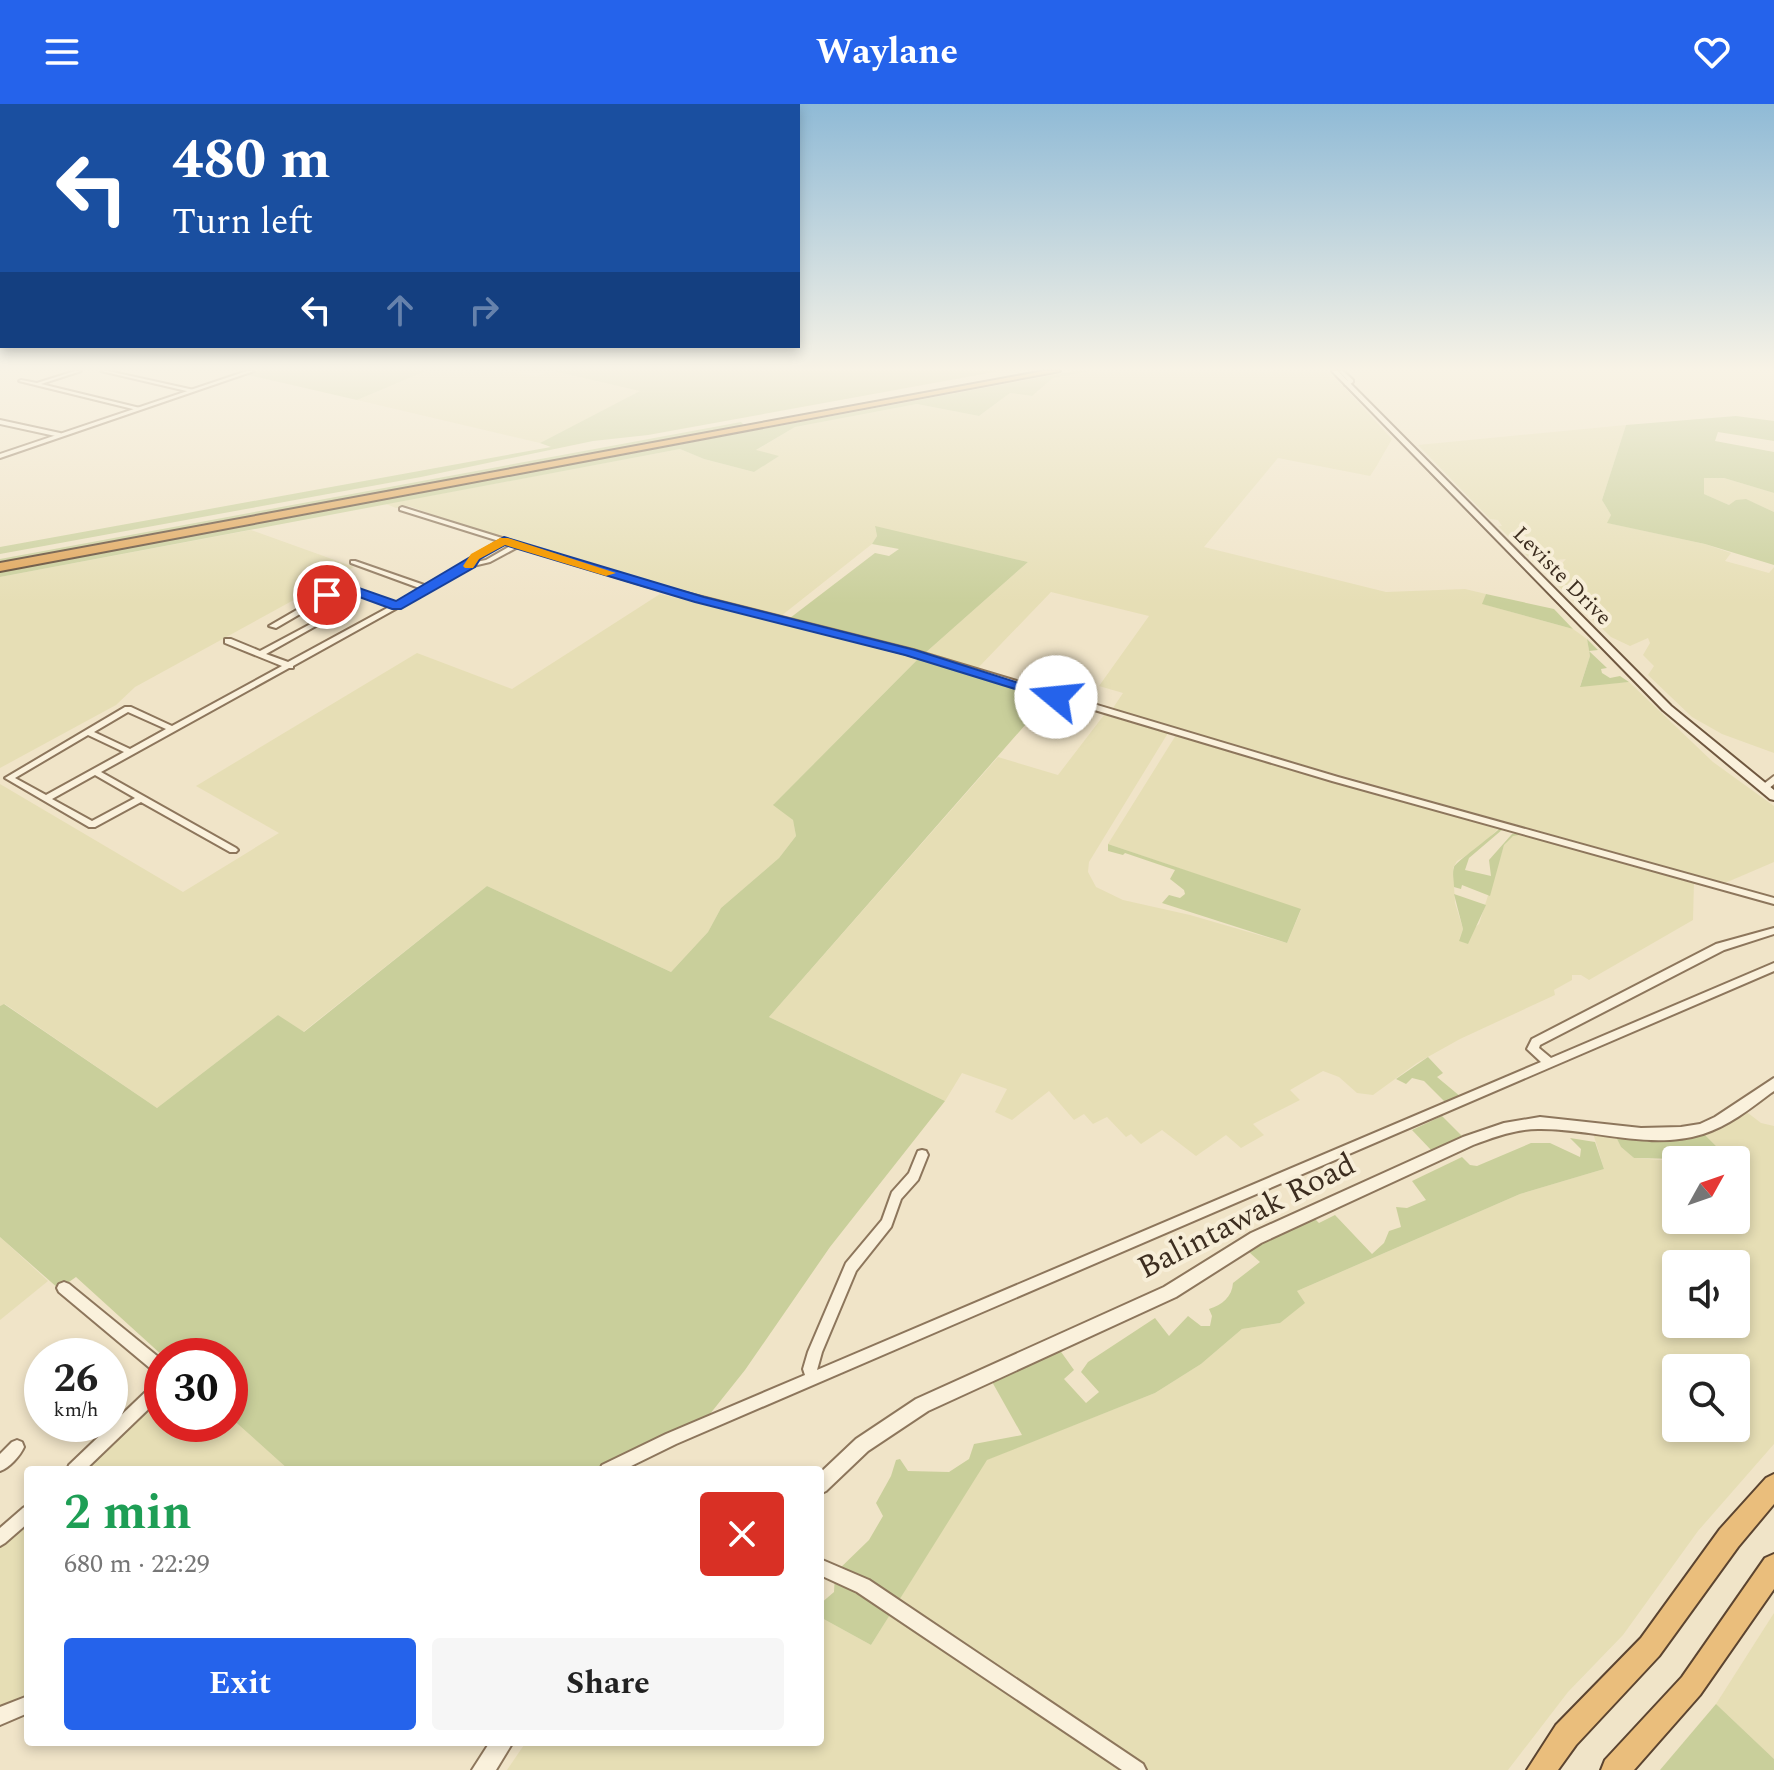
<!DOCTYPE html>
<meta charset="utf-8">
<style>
body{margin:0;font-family:Spectral,serif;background:#f6f6f6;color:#222;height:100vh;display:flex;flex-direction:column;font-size:30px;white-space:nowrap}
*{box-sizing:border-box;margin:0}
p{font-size:26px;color:#767676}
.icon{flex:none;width:44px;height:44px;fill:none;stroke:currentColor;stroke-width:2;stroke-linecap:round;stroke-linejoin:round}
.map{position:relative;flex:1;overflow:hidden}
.side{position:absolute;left:24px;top:1362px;width:800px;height:280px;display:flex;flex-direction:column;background:#fff;border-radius:8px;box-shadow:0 4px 12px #0003}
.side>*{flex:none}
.guide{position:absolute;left:0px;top:0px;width:800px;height:244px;box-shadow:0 4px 12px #0003;background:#1a4fa0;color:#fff;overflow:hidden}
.needle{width:52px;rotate:50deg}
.buttons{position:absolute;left:1662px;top:1042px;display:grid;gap:16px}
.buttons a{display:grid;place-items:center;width:88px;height:88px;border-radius:8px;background:#fff;box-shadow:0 4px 12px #0003;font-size:40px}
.speed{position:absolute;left:24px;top:1234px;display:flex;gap:16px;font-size:40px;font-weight:700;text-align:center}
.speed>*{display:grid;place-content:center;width:104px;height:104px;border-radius:50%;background:#fff;box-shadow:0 4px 12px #0003;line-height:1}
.speed small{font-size:20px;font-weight:400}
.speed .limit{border:12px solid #d22;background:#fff;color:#111}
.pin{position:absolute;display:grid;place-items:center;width:68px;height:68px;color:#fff;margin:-34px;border:4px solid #fff;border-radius:50%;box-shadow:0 2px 8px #0007}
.me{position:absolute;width:88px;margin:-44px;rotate:287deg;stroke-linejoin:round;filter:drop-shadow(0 0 6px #0008)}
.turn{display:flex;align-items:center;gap:28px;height:168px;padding:0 40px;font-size:36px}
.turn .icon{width:104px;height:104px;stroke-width:2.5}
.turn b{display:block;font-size:56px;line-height:68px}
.lanes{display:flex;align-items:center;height:76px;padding:0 40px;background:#0003;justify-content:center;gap:40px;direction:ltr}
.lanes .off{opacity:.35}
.round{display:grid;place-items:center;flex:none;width:84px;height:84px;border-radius:8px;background:#f6f6f6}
.headline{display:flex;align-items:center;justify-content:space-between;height:136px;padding:0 40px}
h1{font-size:48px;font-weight:700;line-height:60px;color:#1e9e55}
.button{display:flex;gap:16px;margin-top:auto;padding:16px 40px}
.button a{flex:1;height:92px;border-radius:8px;background:#2563eb;color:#fff;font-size:32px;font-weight:700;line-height:92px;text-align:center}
.button a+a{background:#f6f6f6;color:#222}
header{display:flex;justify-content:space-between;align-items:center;height:104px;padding:0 40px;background:#2563eb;color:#fff;font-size:36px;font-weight:700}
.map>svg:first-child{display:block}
.farmland{fill:#e6deb5;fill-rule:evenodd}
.green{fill:#c9cf9b}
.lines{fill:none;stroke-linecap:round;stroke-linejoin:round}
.minor-casing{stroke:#8d765c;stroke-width:4}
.tertiary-casing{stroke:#8d765c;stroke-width:4}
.secondary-casing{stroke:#6f573f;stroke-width:4}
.trunk-casing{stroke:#5b4430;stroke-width:4}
.motorway-casing{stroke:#5b4430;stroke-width:4}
.minor{fill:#faf1dc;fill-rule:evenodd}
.tertiary{fill:#faf1dc;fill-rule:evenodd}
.secondary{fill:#faf1dc;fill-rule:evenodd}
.trunk{fill:#eabe7c;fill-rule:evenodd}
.motorway{fill:#e0a458;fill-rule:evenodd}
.route{fill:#2563eb;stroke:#184099;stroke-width:2}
.slow{fill:#f59e0b}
.labels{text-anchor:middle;stroke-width:8;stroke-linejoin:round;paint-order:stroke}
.far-street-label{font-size:22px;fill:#3d2e20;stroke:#f7eed8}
.near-street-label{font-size:32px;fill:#3d2e20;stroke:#f7eed8}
</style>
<header><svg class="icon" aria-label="menu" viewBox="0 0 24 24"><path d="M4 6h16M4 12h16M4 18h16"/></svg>Waylane<svg class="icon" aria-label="heart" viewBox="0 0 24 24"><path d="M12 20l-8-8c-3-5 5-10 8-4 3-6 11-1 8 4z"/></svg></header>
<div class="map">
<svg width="1774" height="1666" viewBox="0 0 1774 1666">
<rect width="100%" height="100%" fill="#f0e4c8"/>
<g class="farmland">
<path d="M426,267H504L535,272L553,267L641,287L540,339L357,296Z"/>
<path d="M1091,267H1329L1392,335L1376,363L1370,372L1278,354L1204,443L1386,488L1465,485L1486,490L1483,500L1573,525L1587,535L1590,552L1580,582L1629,578L1713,658L1774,702V758L1725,779L1111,607L1123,589L1099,582L1149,512L1051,488L976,566L924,550L1028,458L875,423L877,432L872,440L781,512L707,495L480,428L409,402L396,404L386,400L680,345L704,355L754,368L778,352L755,347L795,323L917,300L979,312L1010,289L1032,292L1053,274Z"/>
<path d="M1626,321L1602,396L1611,411L1608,419L1705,440L1731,449L1725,457L1769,469L1774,463V649L1722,630L1692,613L1648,571L1654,562L1643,551L1650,539L1648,534L1630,542L1611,533L1549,473L1566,455L1533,458L1498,422H1502L1498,416L1490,415L1418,341Z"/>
<path d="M1704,374H1724L1774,389V408L1752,398L1729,401L1704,390Z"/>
<path d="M251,426L354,463L135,583L116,601L0,664V473Z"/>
<path d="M660,490L920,553L774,700L793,716L796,732L779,754L721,804L708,828L671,868L487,782L303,928L278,911L157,1004L5,900L0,902V680L183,788L279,729L196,682L417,549L512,585Z"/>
<path d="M1104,611L1168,629L1089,758L1088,768L1096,783L1123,796L1190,811L1287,839L1301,806L1108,740L1176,631L1499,724L1479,744L1457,757L1453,764L1455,799L1463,825L1459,836L1479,820L1504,741L1512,732L1519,729L1694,777L1693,816L1589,876L1581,871H1572V876L1554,886L1555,891L1460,935L1417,959L1373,991L1357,989L1339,973L1323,967L1290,986L1300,996L1253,1020L1264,1031L1241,1044L1226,1031L1196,1052L1162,1026L1141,1040L1131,1030L1126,1033L1107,1013L1093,1020L1084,1010L1074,1016L1049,987L1012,1016L995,1008L1007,985L962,969L945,997L769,913L998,653L1058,671Z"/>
<path d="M1744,1006L1761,1019L1774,1022V1340L1698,1427L1623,1531L1568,1588L1508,1666H507L526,1638H820V1513L871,1541L986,1356L1155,1289L1201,1260L1242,1225L1280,1219L1297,1187L1520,1090L1604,1065L1593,1029L1615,1031L1621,1043L1634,1054L1676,1057V1116H1736V1056H1730L1704,1030ZM1676,1160H1736V1220H1676ZM1676,1264H1736V1324H1676Z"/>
<path d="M0,1133L48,1177L0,1216Z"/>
<path d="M162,1286V1320H230V1313L289,1366H77Z"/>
<path d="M28,1413V1593L0,1605V1439Z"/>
<path d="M1774,1509V1655L1716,1600Z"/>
</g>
<g class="green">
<path d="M254,267H426L357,296L244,270Z"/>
<path d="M553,267H1000L648,331L593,337L421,373L0,450V443L551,343L540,339L640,287Z"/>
<path d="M1074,267H1091L1053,274L1032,292L1010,289L979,312L917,300L795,323L756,346L779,352L754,368L704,355L680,345L0,473V467Z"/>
<path d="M1736,312L1774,317V337L1718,328L1715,337L1774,348V389L1724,374H1704V390L1729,401L1736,396L1746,395L1774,408V461L1705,440L1607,419L1611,411L1602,396L1626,321Z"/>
<path d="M741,318L746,323L0,461V455Z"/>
<path d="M875,422L1028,458L924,550L790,514L875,449L889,452L899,445L872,440L877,432Z"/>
<path d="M1486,490L1554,505L1573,525L1482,500Z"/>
<path d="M1587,535L1598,546L1589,547L1607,564L1601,565L1602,569L1610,574L1620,572L1629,578L1580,583L1590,552Z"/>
<path d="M920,553L1048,594L1036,609L1057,616L1049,627L1026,620L769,913L945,997L830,1143L745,1266L706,1315L593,1366H289L230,1313V1252H163L76,1173L59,1185L0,1133V902L4,900L157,1004L278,911L304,928L487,782L671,868L708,828L721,804L779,754L796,732L793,716L773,701Z"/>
<path d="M1496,723L1503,725L1469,754L1465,766L1491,772L1489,756L1512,730C1516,729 1519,729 1524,730L1513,732L1504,741L1490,792L1462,781L1461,785L1454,783C1454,777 1452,769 1454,763C1456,758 1491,733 1499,725Z"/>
<path d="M1108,740L1301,805L1287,839L1162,799L1169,791L1180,794L1185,790L1184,786L1170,775L1175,766L1125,749L1123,751L1108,747Z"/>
<path d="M1454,790L1486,801L1468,840L1459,837L1463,825Z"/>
<path d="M1428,953L1443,969L1437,973L1461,993L1446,999L1424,977L1412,974L1406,980L1396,975Z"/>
<path d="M1442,1012L1463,1033L1432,1047L1412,1026Z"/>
<path d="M1704,1030L1730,1056L1634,1054L1621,1043L1615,1031Z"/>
<path d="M1570,1034L1595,1038L1604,1065L1520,1090L1297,1187L1305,1199L1280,1219L1242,1225L1201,1260L1155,1289L987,1356L871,1541L820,1513V1500L834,1488L835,1469L869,1436L883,1412L876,1399L891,1372L896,1356L900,1355L908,1367L949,1368L969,1355L974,1340L1022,1331L991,1276L1059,1245L1074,1266L1064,1275L1086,1299L1099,1288L1081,1268L1088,1258L1155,1214L1169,1232L1188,1212L1201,1222H1210L1212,1212L1209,1205C1222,1201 1232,1193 1233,1179L1260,1158L1249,1148L1254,1144L1314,1114L1319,1119L1335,1111L1372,1150L1384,1139L1389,1127L1401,1123L1396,1103L1407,1104L1426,1096L1412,1077L1462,1053L1470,1061L1477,1062L1531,1039H1550L1580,1053L1581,1045Z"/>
<path d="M1716,1600L1774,1655V1666H1660Z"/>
</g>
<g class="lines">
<defs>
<g id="minor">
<path d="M75,267H81L41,280L140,304L137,306L19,277L21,276L37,279Z"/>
<path d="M101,267H108L194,286L191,288Z"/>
<path d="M1339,267H1343L1353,276V278L1349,281H1345L1348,277Z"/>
<path d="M0,316L60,329L63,331L60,333L0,320Z"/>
<path d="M402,403L654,481L913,546L1338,673L1774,794V800L1332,677L907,550L650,483L518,443L490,458L473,462L293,562V564H289L101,668L236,744L238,746L236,748H230L141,698L95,723H89L5,674L125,603H131L172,622L282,562L225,539V535H231L260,547L335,507H339V509L266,550L288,558L391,502L343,485L276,524L269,522L340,481H344L396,500L422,485L351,459V457H355L427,482L468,460L473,452L499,437L400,406V404ZM505,439L512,441L486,456L476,458L478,454ZM128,608L166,625L130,645L94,628ZM88,631L124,648L46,691L15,674ZM95,671L135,694L92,717L52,695Z"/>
<path d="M1774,672V680L1767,686H1761L1760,684L1761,682Z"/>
<path d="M1774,824V830L1724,846L1540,941L1539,944L1551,954L1774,859V867L676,1340L623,1366H600L602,1361L666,1330L805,1271L803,1265L808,1248L846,1159L882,1116L892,1088L909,1069L918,1047L922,1046L926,1047L928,1051L918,1076L901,1095L891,1123L856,1167L822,1248L817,1266L1541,958L1527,945L1532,935L1716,840Z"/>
<path d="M64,1178L69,1180L162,1256V1272L157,1270L59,1188L57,1184L59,1180Z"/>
<path d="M162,1275V1292L85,1366H67L69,1361L157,1277Z"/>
<path d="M17,1336L22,1338L24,1343C20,1352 9,1364 0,1367V1350L12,1338Z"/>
<path d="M28,1401V1419L5,1439L0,1442V1424L23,1404Z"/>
<path d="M820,1455L869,1476L1143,1660L1146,1666H1122L857,1488L820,1471Z"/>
<path d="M28,1592V1609L0,1621V1603Z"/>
</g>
<g id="tertiary">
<path d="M247,267H254L0,354V350Z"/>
<path d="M1774,974V987L1771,989C1750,1005 1728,1022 1703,1030C1649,1047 1593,1024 1538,1025C1516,1025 1494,1033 1473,1041L1261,1139L1176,1193L928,1307L868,1347L826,1387L820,1390V1369L856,1335L916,1295L1164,1183L1251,1129L1463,1033L1504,1019L1540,1013L1641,1024L1681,1023L1700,1020L1715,1013Z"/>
<path d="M490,1638H513L496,1666H472Z"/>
</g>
<path id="secondary" d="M1332,267H1338L1671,602L1774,686V696L1770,695L1663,606Z"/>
<g id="trunk">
<path d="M1774,1370V1400L1738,1443L1659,1552L1576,1641L1558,1666H1527L1556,1621L1641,1534L1720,1425L1766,1374Z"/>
<path d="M1774,1450V1485L1700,1591L1634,1666H1601L1605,1656L1682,1573L1765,1454Z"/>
</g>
<path id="motorway" d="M1044,267H1060L0,467V459Z"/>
</defs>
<use href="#minor" class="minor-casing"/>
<use href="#tertiary" class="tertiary-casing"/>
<use href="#secondary" class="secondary-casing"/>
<use href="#trunk" class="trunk-casing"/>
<use href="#motorway" class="motorway-casing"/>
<use href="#minor" class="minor"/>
<use href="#tertiary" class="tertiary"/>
<use href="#secondary" class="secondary"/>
<use href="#trunk" class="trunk"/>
<use href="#motorway" class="motorway"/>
</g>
<linearGradient id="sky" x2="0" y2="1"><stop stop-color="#8fbad6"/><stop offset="0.53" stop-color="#f8f3e6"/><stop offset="1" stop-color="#f8f3e6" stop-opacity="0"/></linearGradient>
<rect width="1774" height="500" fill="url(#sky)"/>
<path class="route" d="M504,433L704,493L915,546L1063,593L1056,597L1051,596L905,551L695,498L505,441L480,455L475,463L401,505H392L343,487L327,494L321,491L342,478L396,497Z"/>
<path class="slow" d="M500,434H508L616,469L606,472L505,441L479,455L473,464H465L463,462L471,450Z"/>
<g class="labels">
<g class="far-street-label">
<text transform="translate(1563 471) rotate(45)" y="8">Leviste Drive</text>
</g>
<g class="near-street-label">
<text transform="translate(1246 1111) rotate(-27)" y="11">Balintawak Road</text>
</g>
</g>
</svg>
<div class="buttons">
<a><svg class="needle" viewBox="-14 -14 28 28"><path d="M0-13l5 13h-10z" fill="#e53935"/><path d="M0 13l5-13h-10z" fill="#767676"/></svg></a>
<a><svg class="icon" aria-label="sound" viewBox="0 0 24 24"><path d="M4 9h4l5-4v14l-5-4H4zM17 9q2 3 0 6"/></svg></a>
<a><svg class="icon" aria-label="search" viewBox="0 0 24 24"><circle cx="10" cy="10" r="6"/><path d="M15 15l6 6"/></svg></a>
</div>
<div class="speed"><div>26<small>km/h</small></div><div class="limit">30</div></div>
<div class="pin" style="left:327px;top:491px;background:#d93025"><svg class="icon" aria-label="arrive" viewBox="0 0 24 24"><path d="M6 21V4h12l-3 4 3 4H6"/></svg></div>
<svg class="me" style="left:1056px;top:593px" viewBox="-20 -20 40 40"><circle r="19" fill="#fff"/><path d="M0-13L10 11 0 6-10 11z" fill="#2563eb"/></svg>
<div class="guide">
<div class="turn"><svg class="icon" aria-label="left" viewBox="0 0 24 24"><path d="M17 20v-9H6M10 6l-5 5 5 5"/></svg><div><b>480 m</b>Turn left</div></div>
<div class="lanes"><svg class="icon" aria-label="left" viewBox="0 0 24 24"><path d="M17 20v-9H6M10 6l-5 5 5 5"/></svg><svg class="icon off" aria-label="ahead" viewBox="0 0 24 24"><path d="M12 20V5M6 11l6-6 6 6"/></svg><svg class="icon off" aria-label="right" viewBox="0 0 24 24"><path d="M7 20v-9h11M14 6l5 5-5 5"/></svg></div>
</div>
<section class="side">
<div class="headline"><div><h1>2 min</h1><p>680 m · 22:29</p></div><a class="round" style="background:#d93025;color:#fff"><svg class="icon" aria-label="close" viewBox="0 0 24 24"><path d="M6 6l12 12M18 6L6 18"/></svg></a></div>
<div class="button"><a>Exit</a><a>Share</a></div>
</section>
</div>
